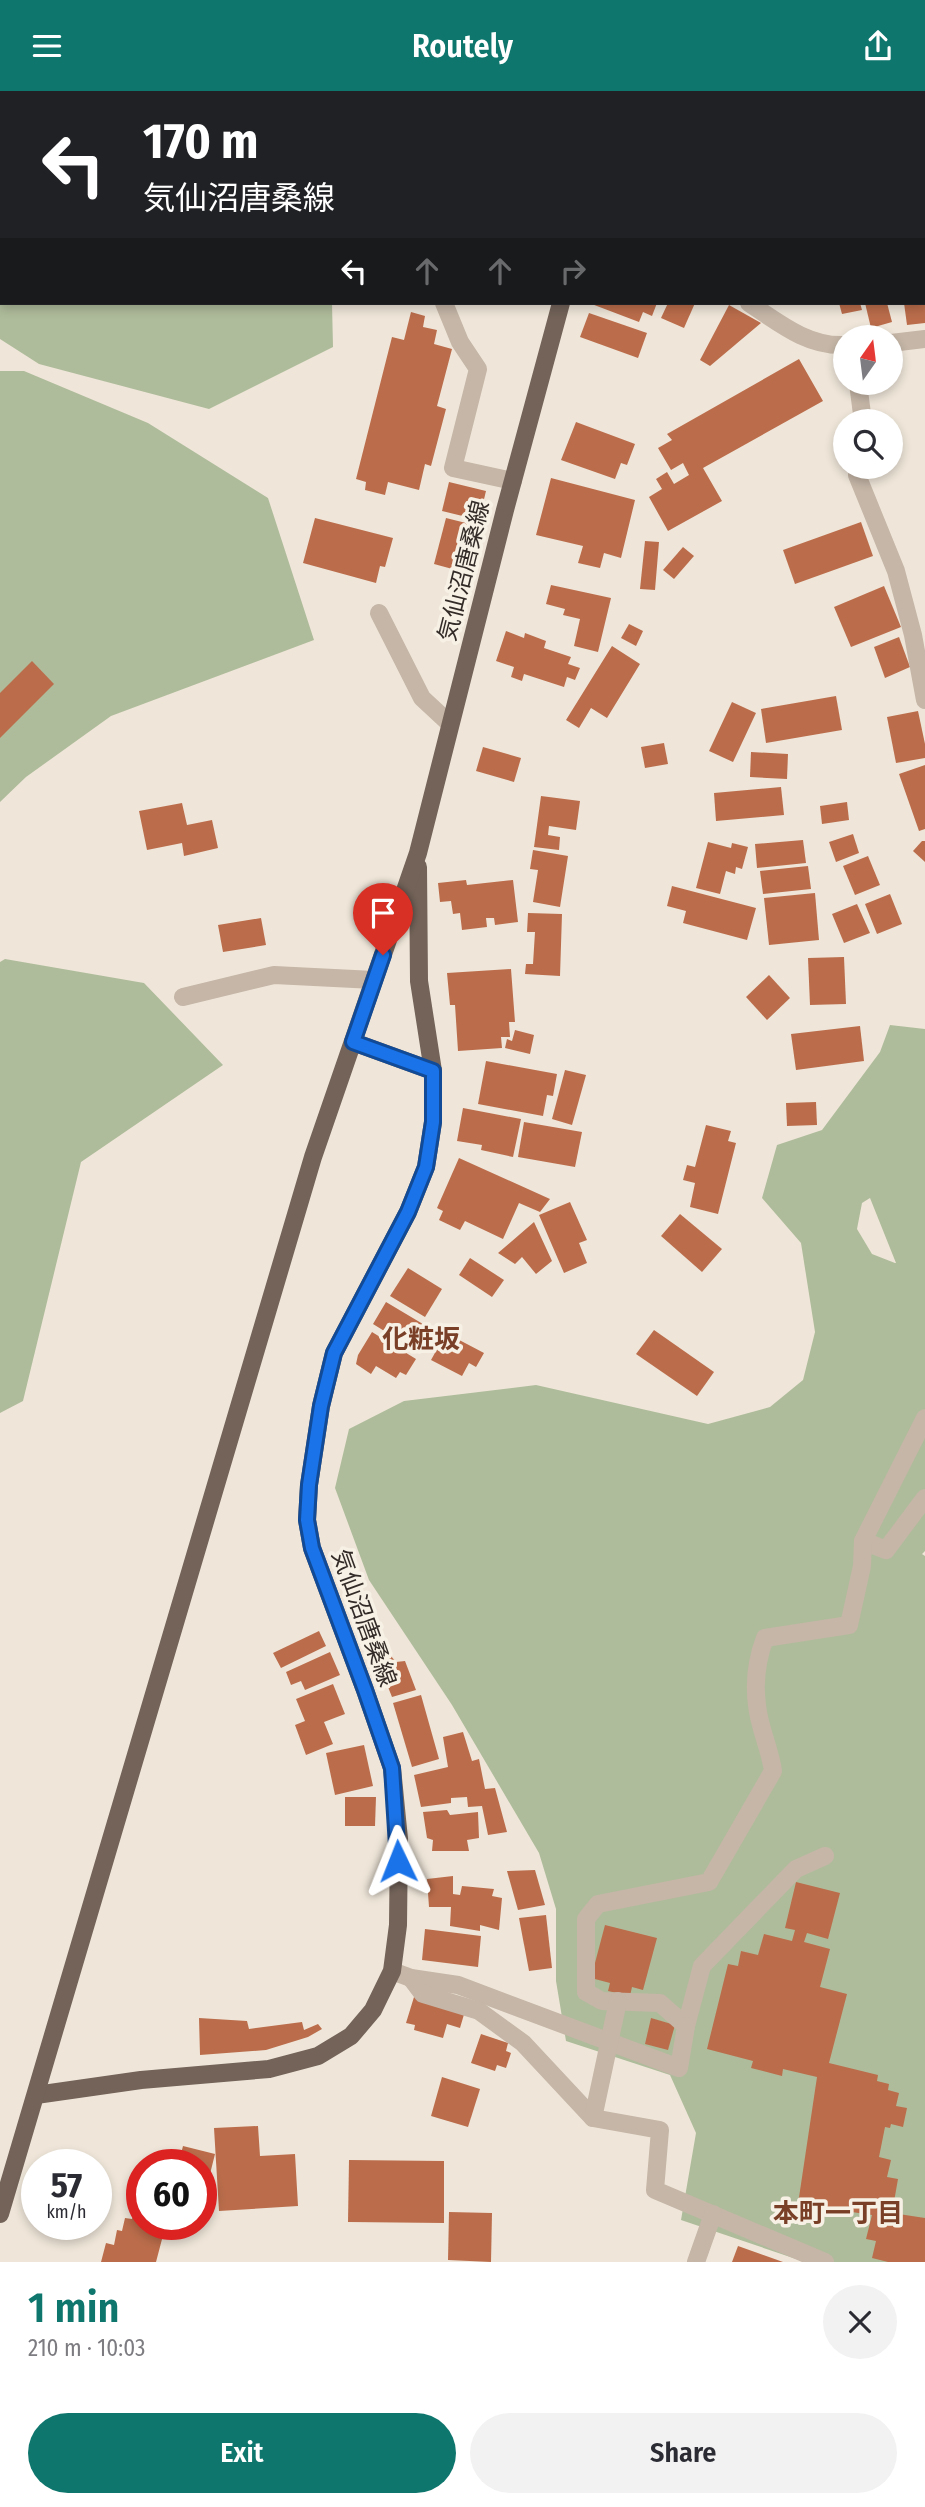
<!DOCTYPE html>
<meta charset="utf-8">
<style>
body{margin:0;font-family:"Fira Sans Condensed","Noto Sans JP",sans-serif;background:#f2f2f3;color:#2b2b33;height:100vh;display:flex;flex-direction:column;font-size:26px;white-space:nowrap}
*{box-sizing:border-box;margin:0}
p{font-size:23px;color:#7c7c81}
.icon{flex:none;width:38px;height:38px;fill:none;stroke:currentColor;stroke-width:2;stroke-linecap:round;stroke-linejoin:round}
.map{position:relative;height:2171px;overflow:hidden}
.sheet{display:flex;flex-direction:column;background:#fff;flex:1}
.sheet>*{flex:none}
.guide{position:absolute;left:0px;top:0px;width:926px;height:214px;box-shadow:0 4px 10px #0003;background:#202124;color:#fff;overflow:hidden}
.needle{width:46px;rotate:14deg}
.fabs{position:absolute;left:833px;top:234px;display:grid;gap:14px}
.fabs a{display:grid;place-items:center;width:70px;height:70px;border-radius:50%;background:#fff;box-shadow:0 4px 10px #0003;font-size:35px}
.speed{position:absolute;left:21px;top:2058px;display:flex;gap:14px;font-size:35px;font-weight:700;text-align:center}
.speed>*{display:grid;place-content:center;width:91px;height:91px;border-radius:50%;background:#fff;box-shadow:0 4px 10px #0003;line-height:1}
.speed small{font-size:18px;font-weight:400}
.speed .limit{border:10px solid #d22;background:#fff;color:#111}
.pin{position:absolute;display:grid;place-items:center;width:60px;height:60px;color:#fff;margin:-72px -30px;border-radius:50% 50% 50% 0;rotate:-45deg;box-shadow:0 0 7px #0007}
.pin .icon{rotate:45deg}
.me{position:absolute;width:77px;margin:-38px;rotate:358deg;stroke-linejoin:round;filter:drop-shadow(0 0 5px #0008)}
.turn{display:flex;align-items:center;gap:24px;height:147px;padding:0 28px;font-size:32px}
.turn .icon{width:91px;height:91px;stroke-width:2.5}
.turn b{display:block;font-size:49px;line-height:60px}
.lanes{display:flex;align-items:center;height:66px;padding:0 28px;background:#0003;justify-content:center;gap:35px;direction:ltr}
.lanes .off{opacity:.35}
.round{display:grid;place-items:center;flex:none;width:74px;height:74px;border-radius:37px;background:#f2f2f3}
.overview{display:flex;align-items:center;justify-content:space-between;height:119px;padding:0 28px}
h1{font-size:42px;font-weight:600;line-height:52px;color:#0f766e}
.action{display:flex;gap:14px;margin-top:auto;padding:14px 28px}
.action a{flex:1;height:80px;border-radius:42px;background:#0f766e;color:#fff;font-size:28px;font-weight:600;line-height:80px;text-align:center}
.action a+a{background:#f2f2f3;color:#2b2b33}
header{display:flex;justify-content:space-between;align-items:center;height:91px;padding:0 28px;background:#0f766e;color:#fff;font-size:32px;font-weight:600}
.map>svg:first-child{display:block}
.green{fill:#afbc9b;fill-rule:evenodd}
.building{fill:#bb6d4b}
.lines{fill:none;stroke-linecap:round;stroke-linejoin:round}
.lane{stroke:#c5b6a7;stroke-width:18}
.street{stroke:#c5b6a7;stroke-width:18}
.secondary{stroke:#998678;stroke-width:18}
.primary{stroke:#736359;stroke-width:18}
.route-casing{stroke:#114b97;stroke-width:18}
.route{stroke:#1a73e8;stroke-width:12}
.labels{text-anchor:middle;stroke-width:7;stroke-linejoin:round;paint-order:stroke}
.street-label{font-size:24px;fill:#322b27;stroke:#f7f0e5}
.neighbourhood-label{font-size:26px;font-weight:bold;fill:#7a4027;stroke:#f7f0e5}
</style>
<header><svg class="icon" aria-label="menu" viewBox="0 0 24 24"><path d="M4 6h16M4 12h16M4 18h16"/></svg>Routely<svg class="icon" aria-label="share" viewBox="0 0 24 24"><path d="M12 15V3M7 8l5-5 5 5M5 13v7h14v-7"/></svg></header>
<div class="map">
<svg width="925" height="2171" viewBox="0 0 925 2171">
<rect width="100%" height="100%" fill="#efe6d9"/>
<g class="green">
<path d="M0,0H236L2,2V212H332L333,256L209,318L39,273L0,248Z"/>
<path d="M0,280H24L148,332L268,407L314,549L111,625L26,686L0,711Z"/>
<path d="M5,868L144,892L223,974L81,1071L23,1310L0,1322V871Z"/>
<path d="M890,934L925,938V1460L922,1463L925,1465V2171H805L681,2129L696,2042L670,1984L566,1950L556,1890V1818L539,1762L452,1614L369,1489L335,1397L349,1338L404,1310L536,1294L708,1333L770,1316L803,1289L815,1241L801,1152L762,1107L777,1054L822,1039L880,961ZM870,1107L896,1172H895L872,1163L857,1138L862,1112Z"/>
</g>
<g class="building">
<path d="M589,212H657L652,225L643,221L639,231Z"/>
<path d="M668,212H695L684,237L661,227Z"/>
<path d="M839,212H860L862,219L842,223Z"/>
<path d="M865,212H887L892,231L871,237Z"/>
<path d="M904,212H925V232L907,234Z"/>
<path d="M729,214L761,232L710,275L700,269Z"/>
<path d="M411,221L425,225L423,236L437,239L434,253L452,258L437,315L446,318L431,375L425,373L419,399L388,391L385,404L365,399L366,391L356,388L392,246L404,249Z"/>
<path d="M589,222L647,242L638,267L580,246Z"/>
<path d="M799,268L823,310L703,377L722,410L668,440L649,406L662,398L656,388L667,381L674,393L689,384L683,372L671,379L658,357L672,349L667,343Z"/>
<path d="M576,331L635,353L627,374L621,372L615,388L561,369Z"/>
<path d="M551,387L635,409L621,467L604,462L600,477L578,472L583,455L536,444Z"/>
<path d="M449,391L486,400L479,429L442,420Z"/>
<path d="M315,427L393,447L385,476L380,475L376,492L303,472Z"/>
<path d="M446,427L478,435L467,482L434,473Z"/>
<path d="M861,431L873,465L795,493L783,459Z"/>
<path d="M645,450L659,451L655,499L640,498Z"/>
<path d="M683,456L694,465L674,488L663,479Z"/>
<path d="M551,494L611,507L598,561L574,555L580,528L563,524L565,518L546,513Z"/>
<path d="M884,495L901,536L851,556L834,516Z"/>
<path d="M629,533L643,540L636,555L621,547Z"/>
<path d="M506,540L524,547L525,542L546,550L544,557L571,566L568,573L580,577L575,589L567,586L564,596L524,583L522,590L511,586L514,576L496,570Z"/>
<path d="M899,546L910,576L885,587L874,556Z"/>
<path d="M612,555L640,573L607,627L591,617L579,637L566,629Z"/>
<path d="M32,570L54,593L0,647V602Z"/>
<path d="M836,605L842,639L766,652L761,618Z"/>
<path d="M732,611L756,622L733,671L709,660Z"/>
<path d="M918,620L925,653V667L896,672L887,626Z"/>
<path d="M664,652L668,673L645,677L641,656Z"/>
<path d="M483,656L521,667L514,691L476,680Z"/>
<path d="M751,661L788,663L787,688L750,686Z"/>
<path d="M925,674V738L919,740L899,683Z"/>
<path d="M781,696L784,724L716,730L714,702Z"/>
<path d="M541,705L580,710L576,739L549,735L548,744L560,746L559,759L534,756Z"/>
<path d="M847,711L849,729L822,733L820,715Z"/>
<path d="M182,712L187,734L212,729L218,757L184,765L182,752L147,759L139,720Z"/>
<path d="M853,743L859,762L836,771L829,751Z"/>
<path d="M803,749L806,772L757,777L755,753Z"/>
<path d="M922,750H925V771L913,760Z"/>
<path d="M708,751L731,757L732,752L748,756L742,778L736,776L735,783L726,780L720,803L696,797Z"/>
<path d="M533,759L568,765L560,816L533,811L538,779L530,778Z"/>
<path d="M868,765L880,794L855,804L843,775Z"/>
<path d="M808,775L811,798L763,803L760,780Z"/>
<path d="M466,789L467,794L513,789L518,831L495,834L494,827H486L487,836L462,839L460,822L453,823L451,810L440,811L438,792Z"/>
<path d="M672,795L756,817L747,849L683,832L686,820L667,815Z"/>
<path d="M815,802L819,849L769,854L764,807Z"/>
<path d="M890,803L902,833L877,843L865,813Z"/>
<path d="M857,813L870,842L844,852L832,823Z"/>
<path d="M528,822L562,823L560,885L525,883L526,873H533L535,841H527Z"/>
<path d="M261,827L266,854L223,861L218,834Z"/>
<path d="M844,866L846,913L810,914L808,867Z"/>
<path d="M511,878L515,931H509L510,946H501L502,957L458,960L455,914H450L447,882Z"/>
<path d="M769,884L790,907L767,929L746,906Z"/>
<path d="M860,935L864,970L796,979L791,943Z"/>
<path d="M515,939L534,944L530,963L505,957L507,948L512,950Z"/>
<path d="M486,970L557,983L553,1005L547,1004L543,1025L478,1013Z"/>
<path d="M565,979L586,984L572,1034L552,1028Z"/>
<path d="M816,1011L817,1034L787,1035L786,1012Z"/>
<path d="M463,1017L521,1028L513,1066L481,1059L482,1054L457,1050Z"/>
<path d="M524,1031L582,1041L575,1076L518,1066Z"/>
<path d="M706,1034L731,1040L728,1050L736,1052L718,1123L690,1116L695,1092L683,1089L687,1074L695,1076Z"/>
<path d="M459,1067L550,1108L540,1121L519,1112L503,1148L465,1130L460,1139L439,1129L443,1120L437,1117Z"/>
<path d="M570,1111L587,1149L579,1152L587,1172L564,1182L539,1124Z"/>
<path d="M680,1123L722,1158L702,1181L661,1145Z"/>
<path d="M534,1131L552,1170L536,1183L522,1166L515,1173L498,1162Z"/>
<path d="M470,1167L504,1189L492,1206L459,1184Z"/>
<path d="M408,1177L442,1198L425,1226L390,1205Z"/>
<path d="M386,1211L438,1242L428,1259L405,1245L402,1251L373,1233Z"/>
<path d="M654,1239L714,1281L697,1305L636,1263Z"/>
<path d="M372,1241L416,1268L406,1284L400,1281L396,1287L376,1275L371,1283L356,1273L358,1264Z"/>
<path d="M446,1242L484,1262L476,1276L469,1272L462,1285L431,1269Z"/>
<path d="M319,1540L326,1555L281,1577L273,1562Z"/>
<path d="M380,1552L396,1571L405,1570L416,1599L392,1606L372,1556Z"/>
<path d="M330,1561L340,1584L305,1599L301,1590L291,1594L286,1581Z"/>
<path d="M333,1593L345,1623L324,1631L333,1653L306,1664L295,1634L305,1630L296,1608Z"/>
<path d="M421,1604L439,1668L412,1676L393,1612Z"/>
<path d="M463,1641L472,1670L479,1668L485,1698L495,1697L507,1741L488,1744L482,1715L468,1716L467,1706L451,1707V1712L421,1716L414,1684L448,1676L443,1646Z"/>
<path d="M364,1654L373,1695L335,1704L326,1662Z"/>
<path d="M345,1706H376L375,1735H345Z"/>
<path d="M447,1719L450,1724L478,1721L479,1747L467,1749L469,1760H432L433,1749L427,1747L423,1721Z"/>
<path d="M535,1779L545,1814L518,1819L507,1780Z"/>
<path d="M453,1785V1803L460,1804L462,1795L494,1798L492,1805L502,1807L499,1839L480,1834V1840L450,1835L451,1816H429L427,1788Z"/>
<path d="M796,1791L840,1802L828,1848L807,1842L804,1851L830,1858L820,1896L847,1903L829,1972L878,1984L877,1990L889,1993L888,1999L899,2002L896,2015L907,2017L903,2036L891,2033L890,2037L885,2036L879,2066L891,2069L887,2086L898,2088L892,2122L925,2127V2171H888L872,2167L876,2150L866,2148L872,2124L798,2113L817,1986L783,1978L782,1985L751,1977L753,1970L707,1958L728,1873L738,1875L741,1860L758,1864L764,1843L792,1850L795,1839L785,1837Z"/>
<path d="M546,1824L552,1877L529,1880L519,1827Z"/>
<path d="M605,1834L657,1847L643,1899L632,1896L630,1905L608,1900L610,1892L591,1887Z"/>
<path d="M425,1838L481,1845L478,1876L422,1869Z"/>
<path d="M414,1906L465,1920L460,1937L447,1933L443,1947L414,1939L415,1934L406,1932Z"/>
<path d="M199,1927L247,1930L249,1938L302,1931L304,1939L318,1933L322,1938L308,1946L266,1959L200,1964Z"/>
<path d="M651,1927L675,1934L668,1959L645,1953Z"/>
<path d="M481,1943L508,1952L506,1960L511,1962L506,1977L497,1974L495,1980L471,1972Z"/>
<path d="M442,1986L480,1998L468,2036L431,2025Z"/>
<path d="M258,2035L260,2065L295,2063L298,2115L219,2120L214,2037Z"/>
<path d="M183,2055L215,2063L202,2115L201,2074H178Z"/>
<path d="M349,2069L444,2070V2132L348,2131Z"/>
<path d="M137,2109L142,2111V2133H166L156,2171H101L106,2152L114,2154L117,2139L122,2140L125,2127L132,2128Z"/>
<path d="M449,2121L492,2122L491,2171L448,2169Z"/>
<path d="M738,2155L783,2171H732Z"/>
</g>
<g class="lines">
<g class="lane">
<path d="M779,0L780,2"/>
<path d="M924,80H925"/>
<path d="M444,212L460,251L478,278L453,377L513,390"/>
<path d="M858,292L863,331"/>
<path d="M859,376L857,384L896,480L913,544L925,609"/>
<path d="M863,1450L886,1459L925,1407"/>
<path d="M825,1765L796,1778L702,1875L686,1935L660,1912L602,1910L586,1901V1828L598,1813L709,1791L773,1680C770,1658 759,1636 757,1614C754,1591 757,1568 765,1547L849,1534L862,1475L863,1450L925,1327"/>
<path d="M392,1880L411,1887L458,1894L679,1977L686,1935"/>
<path d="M411,1887L423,1903L479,1920L523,1952L593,2027"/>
<path d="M618,1910L593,2027L660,2039L655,2099L825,2171"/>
<path d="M696,2171L713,2123"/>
</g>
<g class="street">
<path d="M749,212C779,232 808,256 845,254"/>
<path d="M891,252L925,248"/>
<path d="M379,522L422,607L450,633"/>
<path d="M183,906L274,884L374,889"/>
</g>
<path class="secondary" d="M631,0L632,2"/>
<g class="primary">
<path d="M686,2L687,0"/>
<path d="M418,776L419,890L433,980"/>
<path d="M36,2004L141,1989L269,1978L318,1965L351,1945L373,1919L392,1880L398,1834L399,1748L392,1677L365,1599L312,1457L307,1429L309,1394L321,1315L334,1262L408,1121L426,1076L433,1031V980L353,951"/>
<path d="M0,2123L313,1066L418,762L505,419L561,212"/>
</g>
</g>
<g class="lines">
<defs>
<path id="route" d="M383,864L353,951L433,980V1031L426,1076L408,1121L334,1262L321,1315L309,1394L307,1429L312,1457L365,1599L392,1677L398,1770"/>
</defs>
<use href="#route" class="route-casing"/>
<use href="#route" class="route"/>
</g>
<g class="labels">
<g class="street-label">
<text transform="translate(464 480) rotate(-76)" y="8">気仙沼唐桑線</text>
<text transform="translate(364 1527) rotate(70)" y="8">気仙沼唐桑線</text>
</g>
<g class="neighbourhood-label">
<text x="421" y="1257">化粧坂</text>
<text x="838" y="2131">本町一丁目</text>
</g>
</g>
</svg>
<div class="fabs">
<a><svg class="needle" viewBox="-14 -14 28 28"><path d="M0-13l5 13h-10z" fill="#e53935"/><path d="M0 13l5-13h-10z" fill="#7c7c81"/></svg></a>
<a><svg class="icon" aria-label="search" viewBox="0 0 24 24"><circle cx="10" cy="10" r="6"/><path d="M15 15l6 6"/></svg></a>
</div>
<div class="speed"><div>57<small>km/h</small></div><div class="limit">60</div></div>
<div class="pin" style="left:383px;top:864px;background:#d93025"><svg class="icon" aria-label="arrive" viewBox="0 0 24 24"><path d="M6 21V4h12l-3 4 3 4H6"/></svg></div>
<svg class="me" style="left:398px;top:1770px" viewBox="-20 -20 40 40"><path d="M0-17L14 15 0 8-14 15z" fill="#1a73e8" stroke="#fff" stroke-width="4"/></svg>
<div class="guide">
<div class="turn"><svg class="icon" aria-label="left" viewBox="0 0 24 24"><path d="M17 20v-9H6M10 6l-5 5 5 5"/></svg><div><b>170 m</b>気仙沼唐桑線</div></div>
<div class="lanes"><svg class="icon" aria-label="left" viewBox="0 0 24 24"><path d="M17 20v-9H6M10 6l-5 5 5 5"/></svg><svg class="icon off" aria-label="ahead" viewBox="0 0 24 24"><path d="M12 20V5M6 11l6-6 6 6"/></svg><svg class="icon off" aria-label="ahead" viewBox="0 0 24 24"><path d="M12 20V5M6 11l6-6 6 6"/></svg><svg class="icon off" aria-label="right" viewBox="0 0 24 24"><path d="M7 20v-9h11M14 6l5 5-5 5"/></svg></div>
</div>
</div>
<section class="sheet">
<div class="overview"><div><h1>1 min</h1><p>210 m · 10:03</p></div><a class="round"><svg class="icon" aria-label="close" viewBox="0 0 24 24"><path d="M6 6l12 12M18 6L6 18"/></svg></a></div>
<div class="action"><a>Exit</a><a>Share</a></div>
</section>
